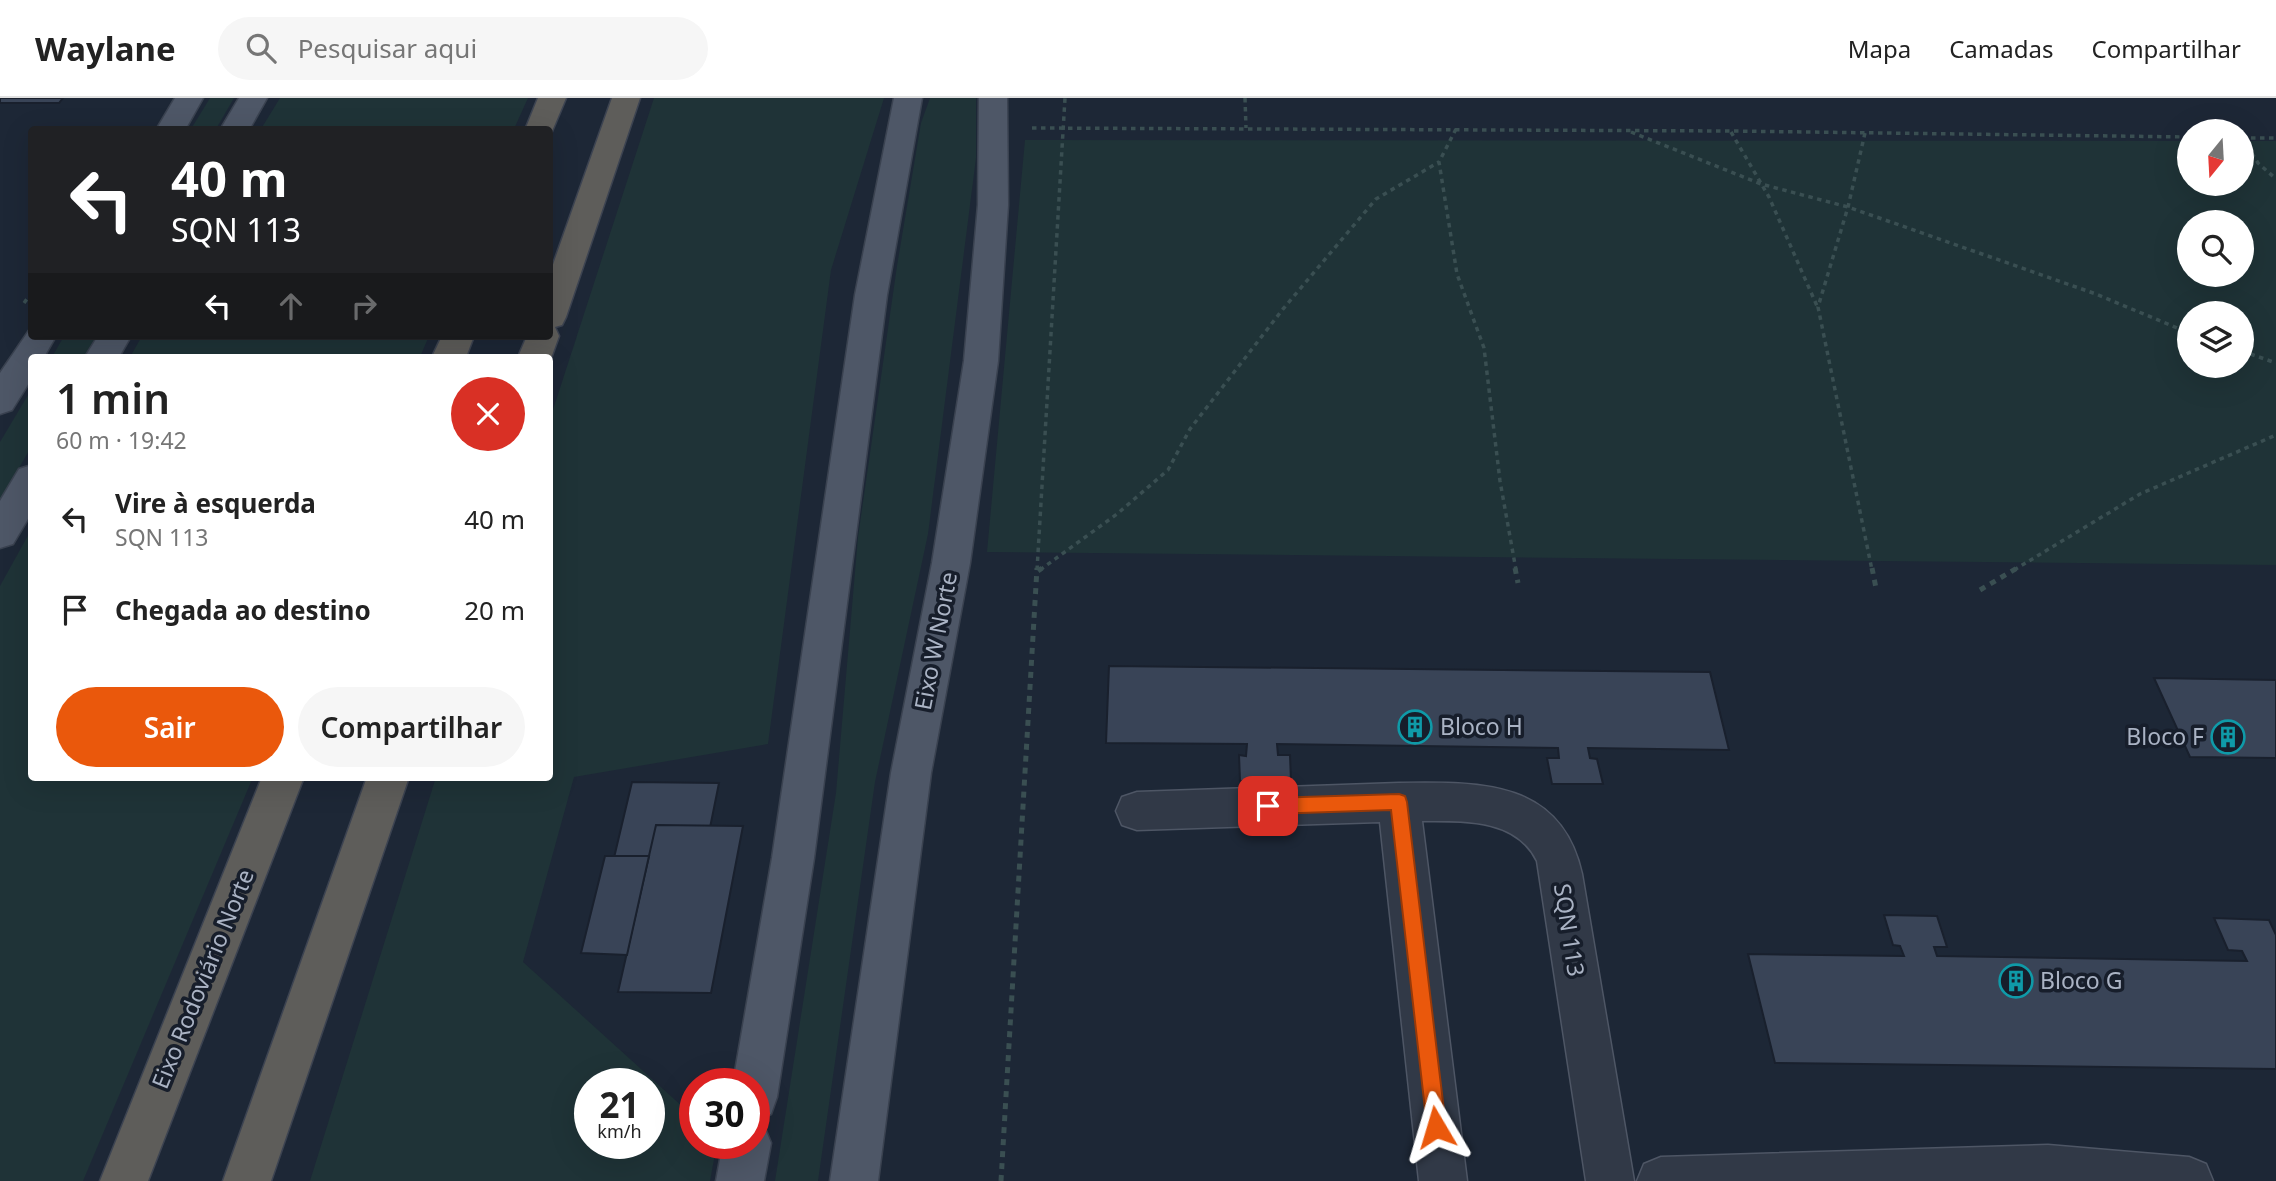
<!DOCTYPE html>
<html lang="pt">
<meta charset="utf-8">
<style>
body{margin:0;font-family:"Noto Sans",sans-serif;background:#f6f6f6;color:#222;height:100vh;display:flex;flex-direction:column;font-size:26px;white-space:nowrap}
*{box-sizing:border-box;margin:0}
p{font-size:23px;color:#767676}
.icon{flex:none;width:38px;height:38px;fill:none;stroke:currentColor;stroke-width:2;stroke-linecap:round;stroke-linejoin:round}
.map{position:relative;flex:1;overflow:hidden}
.details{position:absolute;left:28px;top:256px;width:525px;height:427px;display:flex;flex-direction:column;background:#fff;border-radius:7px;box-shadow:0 7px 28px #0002}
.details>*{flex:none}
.hud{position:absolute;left:28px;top:28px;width:525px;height:214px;border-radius:7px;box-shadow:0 7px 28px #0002;background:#202124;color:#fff;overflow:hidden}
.needle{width:46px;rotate:198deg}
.tools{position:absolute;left:2177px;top:21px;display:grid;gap:14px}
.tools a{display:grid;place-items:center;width:77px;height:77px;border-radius:50%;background:#fff;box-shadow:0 7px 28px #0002;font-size:35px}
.speed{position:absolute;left:574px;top:970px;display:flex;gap:14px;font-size:35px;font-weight:700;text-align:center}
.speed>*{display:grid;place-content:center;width:91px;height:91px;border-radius:50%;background:#fff;box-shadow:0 7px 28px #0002;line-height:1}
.speed small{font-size:18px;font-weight:400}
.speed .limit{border:10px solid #d22;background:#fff;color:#111}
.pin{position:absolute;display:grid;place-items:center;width:60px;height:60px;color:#fff;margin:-30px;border-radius:14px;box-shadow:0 4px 10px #0006}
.me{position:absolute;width:77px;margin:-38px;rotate:353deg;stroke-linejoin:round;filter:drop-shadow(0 0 5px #0008)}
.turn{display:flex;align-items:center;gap:24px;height:147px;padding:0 28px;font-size:32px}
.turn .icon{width:91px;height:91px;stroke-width:2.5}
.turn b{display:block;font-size:49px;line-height:60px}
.lanes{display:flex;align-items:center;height:66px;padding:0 28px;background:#0003;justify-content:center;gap:35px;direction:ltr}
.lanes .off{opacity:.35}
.round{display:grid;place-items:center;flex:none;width:74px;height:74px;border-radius:37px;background:#f6f6f6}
.summary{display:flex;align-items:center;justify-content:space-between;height:119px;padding:0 28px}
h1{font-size:42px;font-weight:600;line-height:52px}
.action{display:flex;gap:14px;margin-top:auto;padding:14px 28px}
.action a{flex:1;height:80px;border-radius:42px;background:#ea580c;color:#fff;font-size:28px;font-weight:600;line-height:80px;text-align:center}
.action a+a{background:#f6f6f6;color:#222}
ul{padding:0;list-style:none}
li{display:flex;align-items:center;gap:21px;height:91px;padding:0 28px}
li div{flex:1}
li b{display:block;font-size:26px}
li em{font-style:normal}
header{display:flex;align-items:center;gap:42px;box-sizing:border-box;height:98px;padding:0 35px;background:#fff;border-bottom:2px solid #e0e0e0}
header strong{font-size:33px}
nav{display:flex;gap:38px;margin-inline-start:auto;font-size:24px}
.search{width:490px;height:63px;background:#f6f6f6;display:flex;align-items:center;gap:18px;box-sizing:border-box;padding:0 24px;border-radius:38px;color:#767676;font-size:26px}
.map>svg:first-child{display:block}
.green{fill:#1f3337;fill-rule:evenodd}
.building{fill:#394457;stroke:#19202d;stroke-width:2}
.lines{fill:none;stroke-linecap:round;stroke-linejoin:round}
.minor-casing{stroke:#4e5665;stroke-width:3}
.primary-casing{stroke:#3a4250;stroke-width:3}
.trunk-casing{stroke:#3c4351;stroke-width:3}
.path-far1{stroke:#3a4f52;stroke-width:3.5;stroke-dasharray:4.5 4.5;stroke-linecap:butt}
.path{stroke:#3a4f52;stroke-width:5;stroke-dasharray:6 6;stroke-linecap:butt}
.minor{fill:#313947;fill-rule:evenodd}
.primary{fill:#4e5767;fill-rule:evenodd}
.trunk{fill:#5e5d5a;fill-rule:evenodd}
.route{fill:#ea580c;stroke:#983908;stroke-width:2}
.labels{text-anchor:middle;stroke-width:7;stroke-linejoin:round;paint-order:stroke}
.street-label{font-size:23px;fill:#aab3c4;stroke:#171e2b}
.poi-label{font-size:23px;fill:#aab3c4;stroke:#171e2b;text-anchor:start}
</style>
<header>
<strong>Waylane</strong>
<div class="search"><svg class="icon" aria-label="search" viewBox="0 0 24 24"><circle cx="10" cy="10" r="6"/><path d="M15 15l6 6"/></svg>Pesquisar aqui</div>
<nav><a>Mapa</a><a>Camadas</a><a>Compartilhar</a></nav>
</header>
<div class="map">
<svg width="2276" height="1083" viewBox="0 0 2276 1083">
<rect width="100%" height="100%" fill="#1d2736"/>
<g class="green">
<path d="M210,0H234L216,31H191Z"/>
<path d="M280,0H528L514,31H261Z"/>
<path d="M654,0H884L831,172L768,646L574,679L523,864L695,1020V1045H717L710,1083H310L436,679H550V321ZM649,985V1045H590V985Z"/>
<path d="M930,0H976V60L928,436L875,684L818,1083H775L836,695L858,439L897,168L921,25Z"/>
<path d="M1025,42L2189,43V86H2242V43H2276V467L987,454ZM2242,124V177H2189V124ZM2242,215V268H2189V215Z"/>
<path d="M64,238H96L84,259H52Z"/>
<path d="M142,238H429L420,259H130Z"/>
<path d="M31,292V349L0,403V344Z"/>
<path d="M31,432L32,679H253L83,1083H0V488Z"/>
</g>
<g class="building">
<path d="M0,0H63L59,5H0Z"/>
<path d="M1109,568L1710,574L1729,652L1588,650L1590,660L1597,661L1603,686H1552L1547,660H1559L1558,650L1277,646L1278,657H1290L1291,683H1240L1239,657L1246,658L1247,646L1106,645Z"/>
<path d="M2154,580L2276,582V660L2190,659Z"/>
<path d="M632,684L719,685L686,849L593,848Z"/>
<path d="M656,727L743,728L711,895L618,894Z"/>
<path d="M605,758H649L627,857L581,855Z"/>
<path d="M1884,817L1937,818L1947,849H1934L1937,858L2247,863L2242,853L2228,852L2214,820L2269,822L2276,837V971L1775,965L1748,856L1904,858L1900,848L1893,847Z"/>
</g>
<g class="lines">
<defs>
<g id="minor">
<path d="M1399,685C1479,684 1561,681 1582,776L1634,1083H1586L1537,763C1516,720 1463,723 1422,723L1467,1083H1419L1380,724L1137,732L1122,727L1116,713L1122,699L1137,694Z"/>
<path d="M2048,1047L2189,1059L2206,1066L2213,1083H1637L1644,1066L1661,1059Z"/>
</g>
<g id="primary">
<path d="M175,0H203L185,32H156Z"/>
<path d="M239,0H267L249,32H220Z"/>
<path d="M894,0H922L887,197L814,760L777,999L771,1016L754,1022V985H733L772,760L855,197Z"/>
<path d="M979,0H1007L1008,107L998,263L970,465L931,675L878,1083H830L891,675L932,465L964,263L978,107Z"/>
<path d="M32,228V238H56L44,259H32V280L12,312L0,316V275Z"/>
<path d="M98,238H131L119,259H85Z"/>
<path d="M32,367V414L13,446L0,450V403L19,371Z"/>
<path d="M754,1024L764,1028L771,1045L764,1083H716L723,1045H754Z"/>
</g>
<g id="trunk">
<path d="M538,0H566L550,38V32H525Z"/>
<path d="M612,0H640L566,219L562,227L555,229L559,238L550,263V259H518L527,238H550V175Z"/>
<path d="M442,238H474L466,259H432Z"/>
<path d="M262,679H304L148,1083H100Z"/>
<path d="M367,679H409L271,1083H223Z"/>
</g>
</defs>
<use href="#minor" class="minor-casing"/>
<use href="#primary" class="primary-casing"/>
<use href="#trunk" class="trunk-casing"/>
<g class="path-far1">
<path d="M1245,0L1246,30"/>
<path d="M1032,30L1731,33L2189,39"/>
<path d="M1456,31L1439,64L1457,176L1484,250L1500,383L1516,472"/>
<path d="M1631,34L1761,86L1848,109L2096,196L2189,235"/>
<path d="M1731,34L1769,99L1817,208"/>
<path d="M1865,35L1848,109L1818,209L1872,472"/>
<path d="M2242,40L2258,65L2276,81"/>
<path d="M2242,40H2276"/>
<path d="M24,205L32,194"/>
<path d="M2242,253L2276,265"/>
<path d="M1037,472L1065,0"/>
<path d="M1040,472L1117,416L1168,372L1190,331L1283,211L1376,101L1439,64"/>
<path d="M2014,472L2140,396L2276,337"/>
</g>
<g class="path">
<path d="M1515,470L1518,485"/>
<path d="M1872,470L1876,490"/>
<path d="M1038,473L1042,470"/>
<path d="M1980,492L2017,470"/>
<path d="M1001,1083L1037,470"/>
</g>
<use href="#minor" class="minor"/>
<use href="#primary" class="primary"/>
<use href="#trunk" class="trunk"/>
</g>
<path class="route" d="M1399,696L1405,698L1407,704L1446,1029L1443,1036L1436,1039L1429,1036L1427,1029L1391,712L1268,716L1262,714L1259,708L1262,703L1268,700Z"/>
<defs>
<symbol id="building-ring" viewBox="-11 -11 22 22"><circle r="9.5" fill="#171e2b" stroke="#0f9aa8" stroke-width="1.5"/><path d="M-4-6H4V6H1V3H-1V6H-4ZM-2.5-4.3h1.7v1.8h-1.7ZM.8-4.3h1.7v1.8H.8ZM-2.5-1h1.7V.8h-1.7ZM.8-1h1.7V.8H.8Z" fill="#0f9aa8"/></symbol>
</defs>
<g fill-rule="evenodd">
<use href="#building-ring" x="1396" y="610" width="38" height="38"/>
<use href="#building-ring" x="2209" y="620" width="38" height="38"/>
<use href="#building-ring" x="1997" y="864" width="38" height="38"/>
</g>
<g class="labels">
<g class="street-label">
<text transform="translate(936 543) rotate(-79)" y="8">Eixo W Norte</text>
<text transform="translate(1569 832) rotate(81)" y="8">SQN 113</text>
<text transform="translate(203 881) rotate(-68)" y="8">Eixo Rodoviário Norte</text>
</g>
<g class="poi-label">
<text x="1440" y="637">Bloco H</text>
<text x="2204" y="647" text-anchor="end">Bloco F</text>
<text x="2040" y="891">Bloco G</text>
</g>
</g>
</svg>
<div class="tools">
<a><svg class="needle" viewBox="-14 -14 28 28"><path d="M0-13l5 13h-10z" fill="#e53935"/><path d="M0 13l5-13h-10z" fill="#767676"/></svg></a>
<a><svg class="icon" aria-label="search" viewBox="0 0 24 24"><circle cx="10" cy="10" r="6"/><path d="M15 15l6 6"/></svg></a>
<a><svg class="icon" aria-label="layers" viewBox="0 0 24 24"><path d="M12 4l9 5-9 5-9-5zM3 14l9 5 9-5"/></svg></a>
</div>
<div class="speed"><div>21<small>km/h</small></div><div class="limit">30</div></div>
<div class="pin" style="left:1268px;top:708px;background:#d93025"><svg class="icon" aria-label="arrive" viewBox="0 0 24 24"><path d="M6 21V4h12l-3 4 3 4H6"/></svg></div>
<svg class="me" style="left:1436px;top:1029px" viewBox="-20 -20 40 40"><path d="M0-17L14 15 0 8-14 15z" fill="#ea580c" stroke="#fff" stroke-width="4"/></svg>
<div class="hud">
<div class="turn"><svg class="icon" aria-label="left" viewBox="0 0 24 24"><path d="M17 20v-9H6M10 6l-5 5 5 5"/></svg><div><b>40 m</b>SQN 113</div></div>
<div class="lanes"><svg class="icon" aria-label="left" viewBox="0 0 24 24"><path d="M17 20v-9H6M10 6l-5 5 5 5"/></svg><svg class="icon off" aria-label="ahead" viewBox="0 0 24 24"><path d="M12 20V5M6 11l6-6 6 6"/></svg><svg class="icon off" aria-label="right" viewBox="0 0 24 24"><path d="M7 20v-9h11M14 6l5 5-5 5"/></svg></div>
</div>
<section class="details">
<div class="summary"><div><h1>1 min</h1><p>60 m · 19:42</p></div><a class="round" style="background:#d93025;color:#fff"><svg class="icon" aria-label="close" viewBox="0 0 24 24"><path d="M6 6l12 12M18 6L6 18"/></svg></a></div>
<ul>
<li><svg class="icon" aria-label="left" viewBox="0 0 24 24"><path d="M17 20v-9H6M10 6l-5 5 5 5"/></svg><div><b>Vire à esquerda</b><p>SQN 113</p></div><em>40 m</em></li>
<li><svg class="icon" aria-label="arrive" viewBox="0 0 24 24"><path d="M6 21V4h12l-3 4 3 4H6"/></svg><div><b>Chegada ao destino</b></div><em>20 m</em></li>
</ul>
<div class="action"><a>Sair</a><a>Compartilhar</a></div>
</section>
</div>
